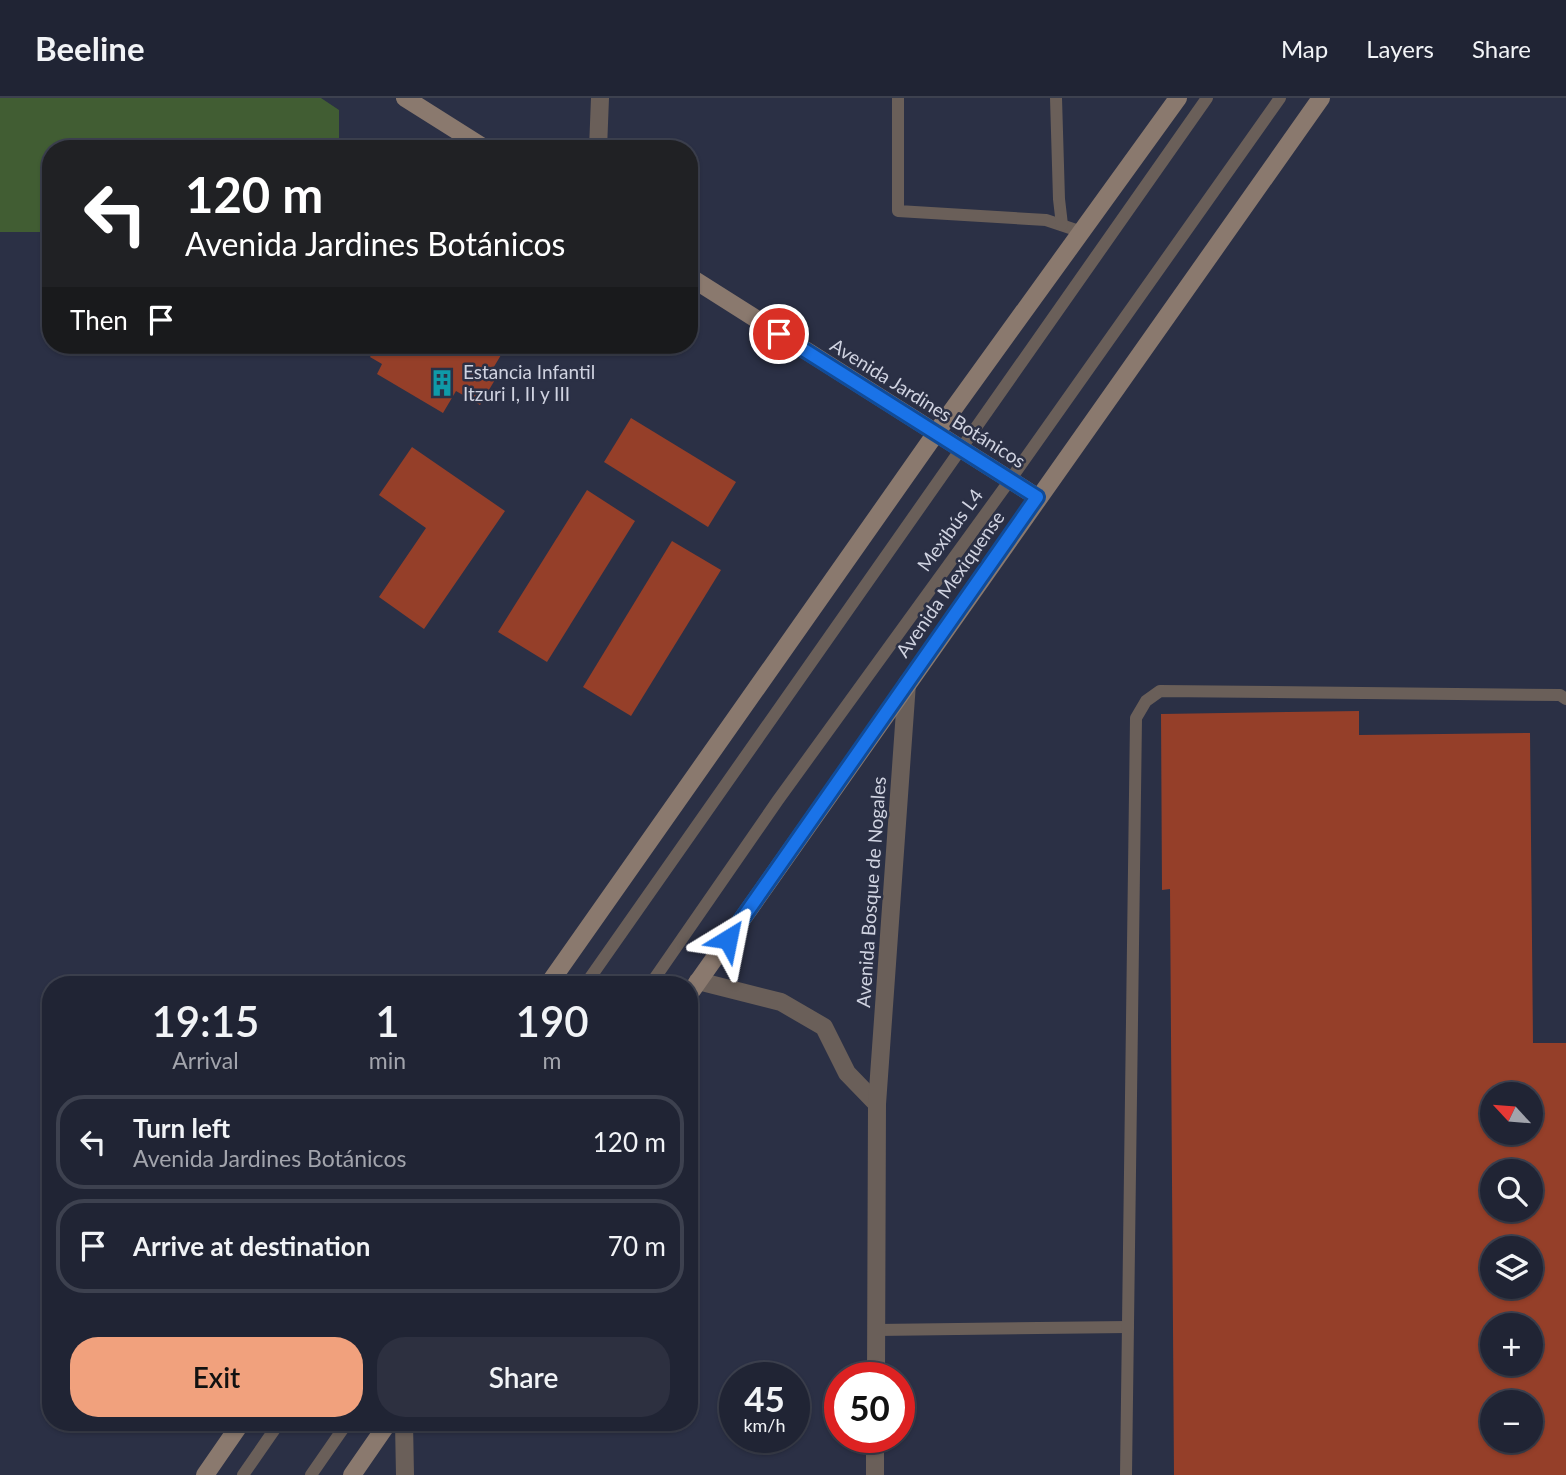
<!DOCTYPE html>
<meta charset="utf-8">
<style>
body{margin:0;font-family:Lato,sans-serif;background:#2d3040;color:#f1f3f6;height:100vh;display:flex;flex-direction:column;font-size:26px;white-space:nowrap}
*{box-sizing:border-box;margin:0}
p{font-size:23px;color:#a2a4ac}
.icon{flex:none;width:38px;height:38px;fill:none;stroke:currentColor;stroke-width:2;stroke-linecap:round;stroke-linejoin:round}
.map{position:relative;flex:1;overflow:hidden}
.side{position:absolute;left:42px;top:878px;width:656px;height:455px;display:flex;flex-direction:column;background:#202434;border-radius:28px;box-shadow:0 2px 5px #0004,0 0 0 2px #3d414f}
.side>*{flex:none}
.guide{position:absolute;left:42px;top:42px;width:656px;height:214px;border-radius:28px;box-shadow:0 2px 5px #0004,0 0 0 2px #3d414f;background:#202124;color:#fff;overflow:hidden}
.needle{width:46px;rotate:296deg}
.fabs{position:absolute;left:1480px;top:984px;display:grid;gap:14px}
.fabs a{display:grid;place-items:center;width:63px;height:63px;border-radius:50%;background:#202434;box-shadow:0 2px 5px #0004,0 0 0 2px #3d414f;font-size:35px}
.speed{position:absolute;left:719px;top:1264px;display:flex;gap:14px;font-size:35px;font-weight:700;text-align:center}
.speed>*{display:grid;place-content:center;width:91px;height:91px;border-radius:50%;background:#202434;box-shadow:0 2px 5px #0004,0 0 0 2px #3d414f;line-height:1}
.speed small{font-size:18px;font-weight:400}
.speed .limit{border:10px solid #d22;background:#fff;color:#111}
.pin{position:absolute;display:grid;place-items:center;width:60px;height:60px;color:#fff;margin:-30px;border:4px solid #fff;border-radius:50%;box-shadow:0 2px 7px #0007}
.me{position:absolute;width:77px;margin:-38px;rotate:35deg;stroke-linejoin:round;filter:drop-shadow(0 0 5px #0008)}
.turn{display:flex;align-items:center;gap:24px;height:147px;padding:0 28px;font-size:32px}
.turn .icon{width:91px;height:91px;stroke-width:2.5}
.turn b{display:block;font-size:49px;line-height:60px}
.then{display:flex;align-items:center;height:66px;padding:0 28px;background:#0003;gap:14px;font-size:26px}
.eta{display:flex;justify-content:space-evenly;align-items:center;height:119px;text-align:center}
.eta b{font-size:42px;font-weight:600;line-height:49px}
.primary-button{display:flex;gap:14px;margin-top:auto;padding:14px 28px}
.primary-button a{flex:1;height:80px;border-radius:28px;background:#f1a17d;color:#111;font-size:28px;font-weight:600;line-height:80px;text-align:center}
.primary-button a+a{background:#2d3040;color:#f1f3f6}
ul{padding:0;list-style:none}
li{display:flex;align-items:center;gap:21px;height:94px;margin:0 14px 10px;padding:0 14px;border:4px solid #3d414f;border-radius:28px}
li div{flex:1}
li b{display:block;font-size:26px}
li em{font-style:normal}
header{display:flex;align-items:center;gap:42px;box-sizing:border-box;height:98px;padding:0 35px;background:#202434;border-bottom:2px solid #3d414f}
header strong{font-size:33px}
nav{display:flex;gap:38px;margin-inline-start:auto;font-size:24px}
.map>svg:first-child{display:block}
.green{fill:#415d33}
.building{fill:#953f29;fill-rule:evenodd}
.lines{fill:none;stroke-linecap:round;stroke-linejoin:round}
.lane{stroke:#6a5f59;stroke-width:12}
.street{stroke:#6a5f59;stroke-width:18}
.secondary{stroke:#8a796e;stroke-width:18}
.route-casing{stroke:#114b97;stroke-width:18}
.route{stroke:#1a73e8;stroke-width:12}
.labels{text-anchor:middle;stroke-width:5;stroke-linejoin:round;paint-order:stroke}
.poi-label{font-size:19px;fill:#d0d3e1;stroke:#2b3045;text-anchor:start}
.street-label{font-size:19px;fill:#d0d3e1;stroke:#2b3045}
</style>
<header>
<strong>Beeline</strong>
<nav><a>Map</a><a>Layers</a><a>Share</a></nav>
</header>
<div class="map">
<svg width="1566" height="1377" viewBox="0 0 1566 1377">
<rect width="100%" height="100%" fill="#2b3045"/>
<path class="green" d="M0,0H321L339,12V51H51V134H0Z"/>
<g class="building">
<path d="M377,247H459L475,256L480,248L490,253L493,247H507L492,272L499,275L480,307L456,293L443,315L377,276L382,266L370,259Z"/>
<path d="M631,320L736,384L708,429L604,364Z"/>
<path d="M412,349L505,413L424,531L379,499L426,430L379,397Z"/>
<path d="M587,392L635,423L547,564L498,534Z"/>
<path d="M672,443L721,472L631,618L583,589Z"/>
<path d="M1359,613V637L1530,635L1533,945H1566V1377H1174L1170,791L1162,792L1161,616ZM1493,996H1531V1034H1493ZM1493,1073H1531V1111H1493ZM1493,1150H1531V1188H1493ZM1493,1227H1531V1265H1493ZM1493,1304H1531V1342H1493Z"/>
</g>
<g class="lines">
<g class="lane">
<path d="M898,0V113L1046,122L1082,134"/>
<path d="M1056,0L1059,101L1062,127"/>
<path d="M585,887L1207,0"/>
<path d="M650,887L778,702L1010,382L1280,0"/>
<path d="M876,1232L1128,1229"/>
<path d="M243,1377L279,1325"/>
<path d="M311,1377L347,1325"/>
<path d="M1126,1377L1136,620L1146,603L1160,593L1560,597L1566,601"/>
</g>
<g class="street">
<path d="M598,51L600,0"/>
<path d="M698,883L781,904L824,929L847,975L877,1006"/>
<path d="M876,1279L877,1006L907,585"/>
<path d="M404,1325L405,1377"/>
<path d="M875,1377V1339"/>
</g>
<g class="secondary">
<path d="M405,0L486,51"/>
<path d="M690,179L1037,399"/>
<path d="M548,887L936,335L1178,0"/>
<path d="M690,895L1321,0"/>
<path d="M205,1377L241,1325"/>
<path d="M352,1377L388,1325"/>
</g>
</g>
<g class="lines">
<defs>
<path id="route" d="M728,841L1037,399L779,236"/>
</defs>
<use href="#route" class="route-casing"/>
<use href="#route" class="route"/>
</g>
<defs>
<symbol id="building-bare" viewBox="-9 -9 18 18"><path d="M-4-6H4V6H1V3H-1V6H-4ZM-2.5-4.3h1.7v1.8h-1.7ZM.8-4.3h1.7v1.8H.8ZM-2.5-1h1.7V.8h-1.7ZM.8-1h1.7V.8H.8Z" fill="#0f9aa8" stroke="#2b3045" stroke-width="2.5" paint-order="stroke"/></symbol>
</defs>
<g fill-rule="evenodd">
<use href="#building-bare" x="423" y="266" width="38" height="38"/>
</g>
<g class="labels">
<g class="poi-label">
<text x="463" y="281">Estancia Infantil<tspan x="463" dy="22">Itzuri I, II y III</tspan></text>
</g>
<g class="street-label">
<text transform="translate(928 305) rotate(32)" y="7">Avenida Jardines Botánicos</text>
<text transform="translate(950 432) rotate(-54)" y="7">Mexibús L4</text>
<text transform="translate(950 486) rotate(-55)" y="7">Avenida Mexiquense</text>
<text transform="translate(871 794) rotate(-86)" y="7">Avenida Bosque de Nogales</text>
</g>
</g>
</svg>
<div class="fabs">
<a><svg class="needle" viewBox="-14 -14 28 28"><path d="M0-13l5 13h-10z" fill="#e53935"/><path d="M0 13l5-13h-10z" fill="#a2a4ac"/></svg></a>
<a><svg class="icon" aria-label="search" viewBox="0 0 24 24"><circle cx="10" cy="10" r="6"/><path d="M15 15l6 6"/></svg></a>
<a><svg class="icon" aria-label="layers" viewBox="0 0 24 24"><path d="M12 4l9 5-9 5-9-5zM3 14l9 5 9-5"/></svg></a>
<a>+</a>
<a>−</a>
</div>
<div class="speed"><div>45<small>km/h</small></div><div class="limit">50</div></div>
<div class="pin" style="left:779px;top:236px;background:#d93025"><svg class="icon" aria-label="arrive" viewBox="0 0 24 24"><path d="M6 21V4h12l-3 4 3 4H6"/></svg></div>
<svg class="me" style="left:728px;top:841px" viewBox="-20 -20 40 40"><path d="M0-17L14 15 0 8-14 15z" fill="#1a73e8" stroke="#fff" stroke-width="4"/></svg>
<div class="guide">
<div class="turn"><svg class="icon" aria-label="left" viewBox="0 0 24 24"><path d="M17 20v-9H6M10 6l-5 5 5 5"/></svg><div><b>120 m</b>Avenida Jardines Botánicos</div></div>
<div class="then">Then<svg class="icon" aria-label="arrive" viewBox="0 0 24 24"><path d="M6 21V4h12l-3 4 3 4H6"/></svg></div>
</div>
<section class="side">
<div class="eta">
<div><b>19:15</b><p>Arrival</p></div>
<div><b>1</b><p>min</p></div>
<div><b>190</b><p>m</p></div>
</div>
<ul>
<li><svg class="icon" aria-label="left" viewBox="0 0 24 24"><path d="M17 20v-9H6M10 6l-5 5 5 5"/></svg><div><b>Turn left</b><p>Avenida Jardines Botánicos</p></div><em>120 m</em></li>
<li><svg class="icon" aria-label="arrive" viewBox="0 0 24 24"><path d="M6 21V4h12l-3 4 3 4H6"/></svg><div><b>Arrive at destination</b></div><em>70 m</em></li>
</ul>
<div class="primary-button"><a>Exit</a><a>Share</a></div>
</section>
</div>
